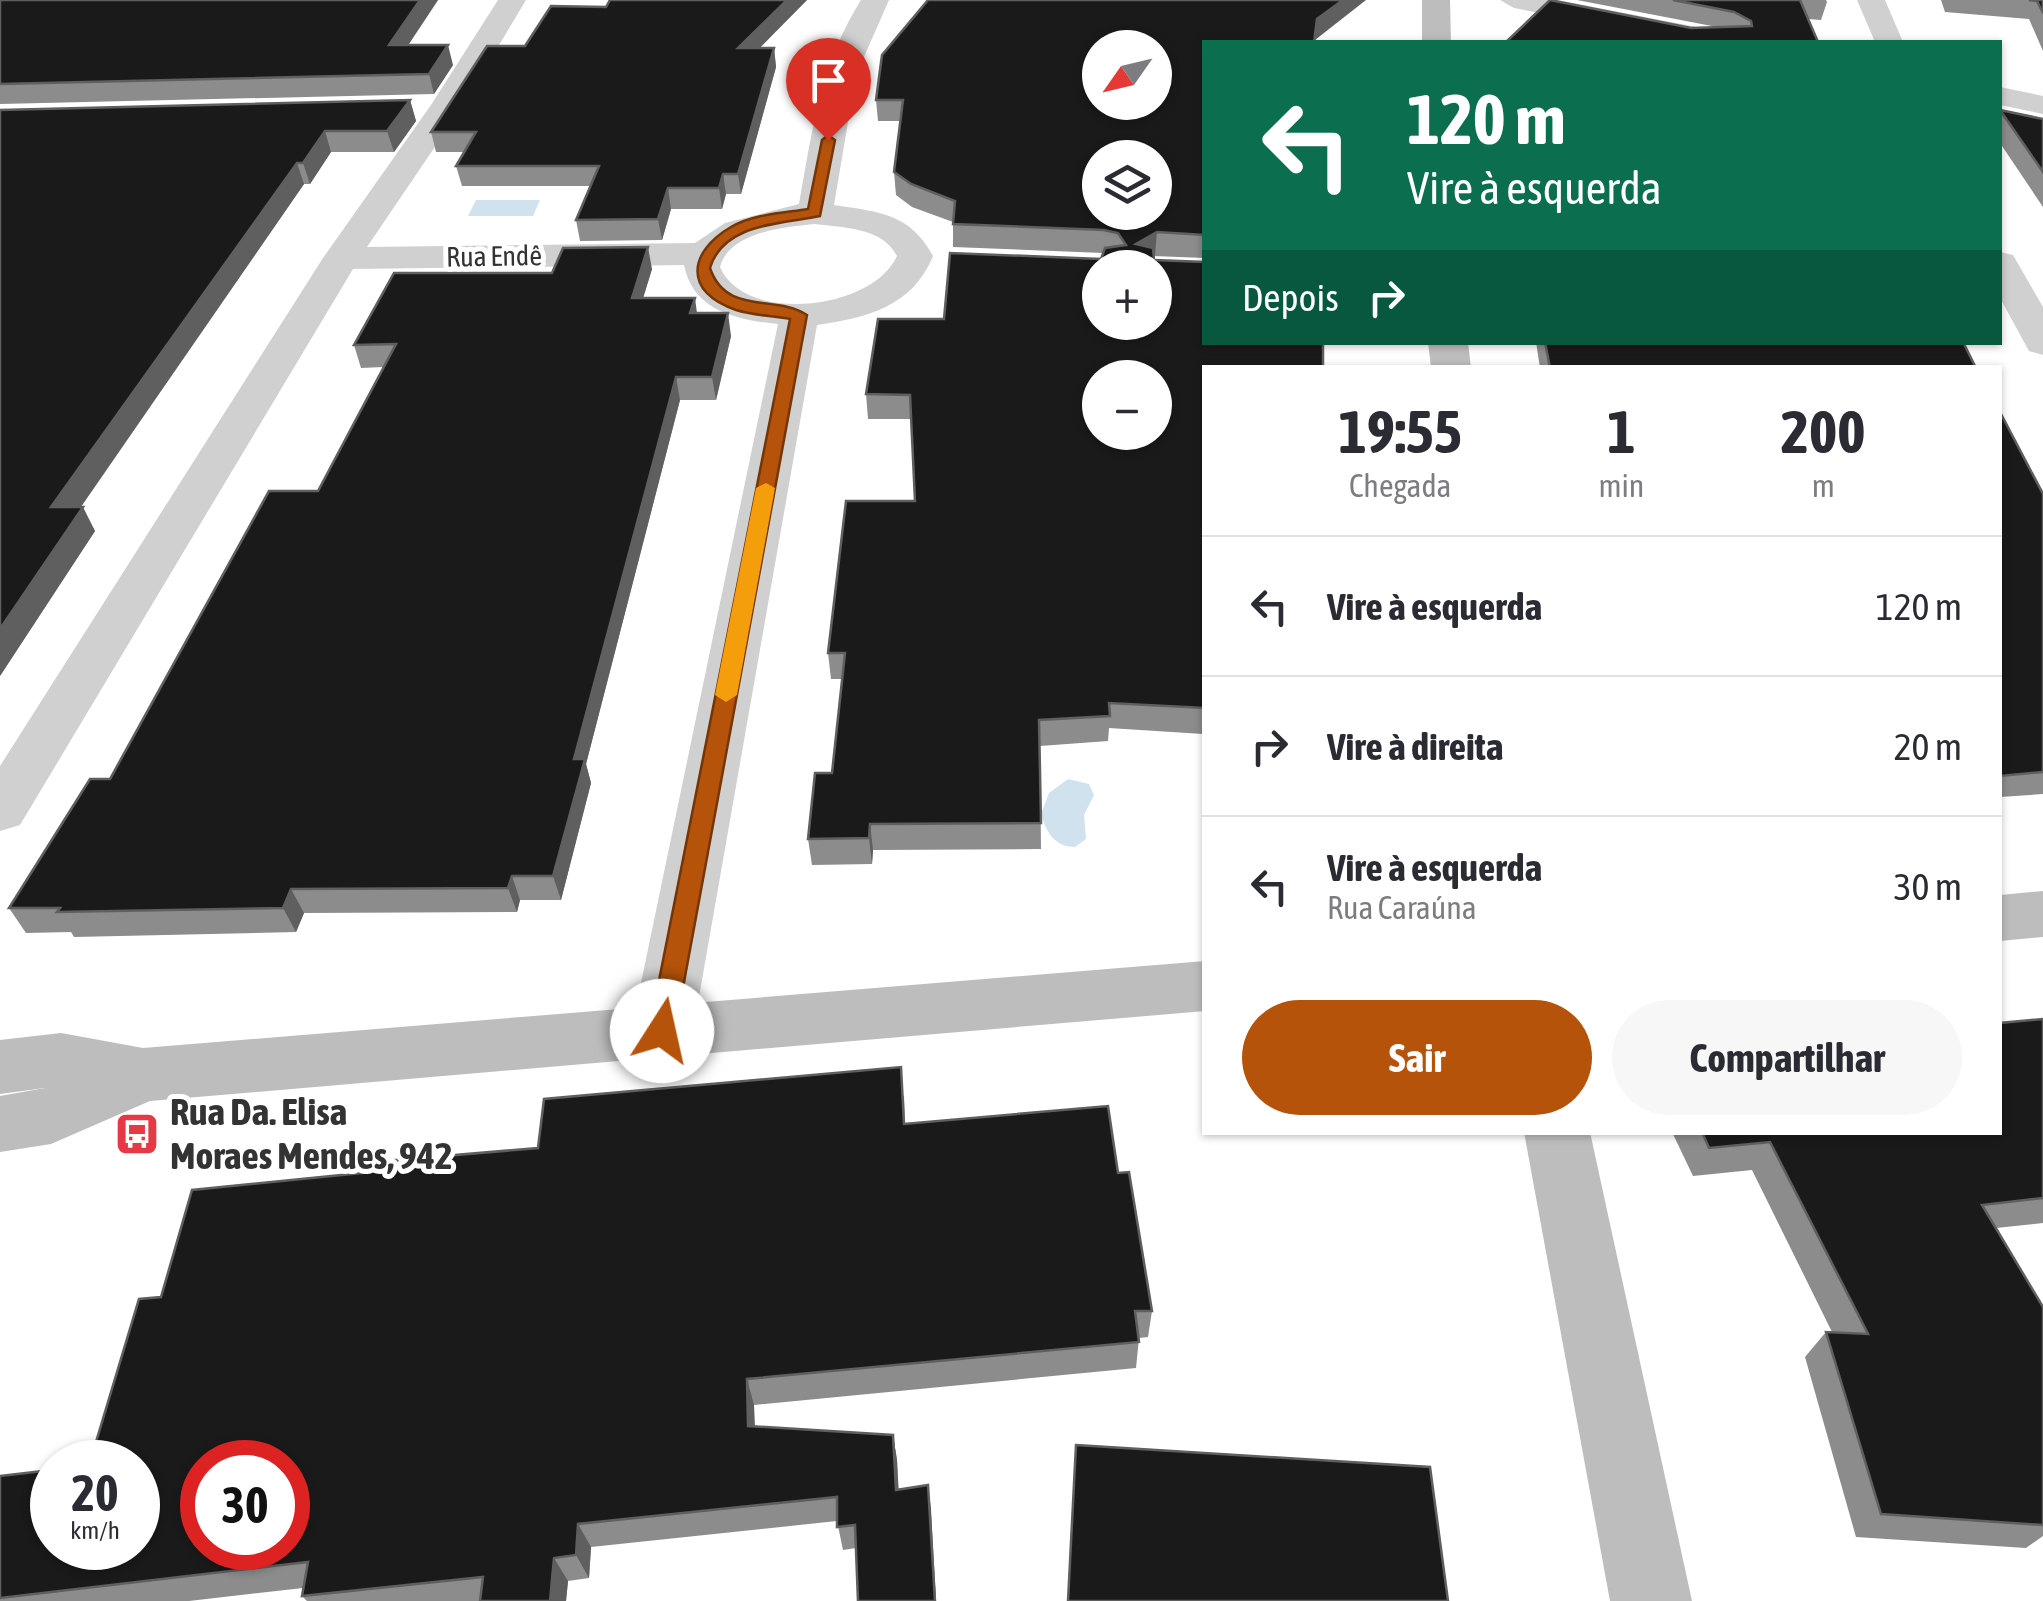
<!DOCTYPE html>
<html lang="pt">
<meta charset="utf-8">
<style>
body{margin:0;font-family:"Asap Condensed",sans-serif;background:#f7f7f7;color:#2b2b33;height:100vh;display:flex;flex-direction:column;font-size:38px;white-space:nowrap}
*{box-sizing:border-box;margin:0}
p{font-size:32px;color:#7c7c81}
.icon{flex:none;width:55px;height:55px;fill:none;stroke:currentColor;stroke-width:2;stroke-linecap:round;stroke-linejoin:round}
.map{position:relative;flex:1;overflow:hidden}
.details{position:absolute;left:1202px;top:365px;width:800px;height:770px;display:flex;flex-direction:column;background:#fff;border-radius:0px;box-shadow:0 2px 8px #0004}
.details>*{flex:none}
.top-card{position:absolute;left:1202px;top:40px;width:800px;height:305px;border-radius:0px;box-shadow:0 2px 8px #0004;background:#0b6e4f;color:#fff;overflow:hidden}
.needle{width:65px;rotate:236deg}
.tools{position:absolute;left:1082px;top:30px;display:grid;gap:20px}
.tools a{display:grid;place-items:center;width:90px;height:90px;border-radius:50%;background:#fff;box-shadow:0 2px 8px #0004;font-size:50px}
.speed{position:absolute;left:30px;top:1440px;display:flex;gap:20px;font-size:50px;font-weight:700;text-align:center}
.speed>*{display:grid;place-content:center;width:130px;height:130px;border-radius:50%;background:#fff;box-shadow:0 2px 8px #0004;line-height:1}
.speed small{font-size:25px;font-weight:400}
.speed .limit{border:15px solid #d22;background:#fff;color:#111}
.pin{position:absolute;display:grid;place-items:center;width:85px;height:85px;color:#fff;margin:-102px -42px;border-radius:50% 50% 50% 0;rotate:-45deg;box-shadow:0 0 10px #0007}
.pin .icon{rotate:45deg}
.me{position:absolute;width:110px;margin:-55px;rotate:10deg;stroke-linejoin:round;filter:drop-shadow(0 0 8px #0008)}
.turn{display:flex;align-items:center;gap:35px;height:210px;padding:0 40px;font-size:45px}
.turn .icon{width:130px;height:130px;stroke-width:2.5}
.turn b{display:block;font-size:70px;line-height:85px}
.then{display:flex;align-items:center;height:95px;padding:0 40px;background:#0003;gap:20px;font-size:38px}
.eta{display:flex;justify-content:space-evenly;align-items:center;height:170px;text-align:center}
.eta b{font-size:60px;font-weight:700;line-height:70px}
.action{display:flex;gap:20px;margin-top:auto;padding:20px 40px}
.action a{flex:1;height:115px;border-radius:60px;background:#b45309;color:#fff;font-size:40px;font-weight:700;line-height:115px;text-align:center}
.action a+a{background:#f7f7f7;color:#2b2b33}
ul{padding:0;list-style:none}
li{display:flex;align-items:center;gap:30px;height:140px;padding:0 40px;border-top:2px solid #e1e1e2}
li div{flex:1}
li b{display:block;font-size:38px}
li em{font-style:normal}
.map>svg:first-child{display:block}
.water{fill:#cfe2ee}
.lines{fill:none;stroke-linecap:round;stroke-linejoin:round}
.street{fill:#d0d0d0;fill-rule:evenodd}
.secondary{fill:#bdbdbd;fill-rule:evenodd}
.wall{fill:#8c8c8c}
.shaded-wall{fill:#5f5f5f}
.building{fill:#1a1a1a;stroke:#5f5f5f;stroke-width:2.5;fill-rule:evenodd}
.route{fill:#b45309;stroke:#753606;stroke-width:2.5}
.slow{fill:#f59e0b}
.labels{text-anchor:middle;stroke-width:10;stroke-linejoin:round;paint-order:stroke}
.far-street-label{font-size:28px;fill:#333;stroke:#fff}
.near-poi-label{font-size:38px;font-weight:bold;fill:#333;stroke:#fff;text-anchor:start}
</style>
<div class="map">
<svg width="2043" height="1601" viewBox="0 0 2043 1601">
<rect width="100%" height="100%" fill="#fff"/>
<g class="water">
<path d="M476,200H540L533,216H468Z"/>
<path d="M1068,779L1089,784L1094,795L1084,815L1086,839L1075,847C1055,847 1046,832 1041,814L1049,793Z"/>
</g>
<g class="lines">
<g class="street">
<path d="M498,0H526L462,107L367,247L695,243L725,223L799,204C812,132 821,63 861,0H889L856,75L834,205C879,212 910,213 933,256C913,306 867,318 817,325L693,1031L684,1049L662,1057L640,1049L631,1031L778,324C737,320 693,311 684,265L353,269L20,825L0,831V766L323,258L431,105ZM815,224C844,228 882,227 897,256C873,310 745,325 720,267C729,232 784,227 815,224Z"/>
<path d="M1500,0H1557L1728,33L1743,42H1686L1514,8Z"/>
<path d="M1857,0H1885L1903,42H1875Z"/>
<path d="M2000,87L2043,96V114L2000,105Z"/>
<path d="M2000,252L2013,255L2043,307V355L2029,351L2000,298Z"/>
</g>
<g class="secondary">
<path d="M1422,0H1450L1451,42H1422Z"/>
<path d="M1428,342H1468L1471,368H1431Z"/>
<path d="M2043,891V937L2000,941V895Z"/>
<path d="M1205,961V1011L150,1101L51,1144L0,1152V1096L45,1088L0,1094V1040L61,1033L143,1048Z"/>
<path d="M1524,1132H1590L1692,1601H1610Z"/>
</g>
</g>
<g class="wall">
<path d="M0,0H438L408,45L453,65L434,94L0,104Z"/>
<path d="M807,0L759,48H774L776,67L741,194H726L722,209H671L662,240L580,241L576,220L590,186H462L456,166L464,152H436L431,132L525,46L606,7Z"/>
<path d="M1577,0H1826L1827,2L1821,20L1808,19L1818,42L1691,28L1717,27Z"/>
<path d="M1941,0H2043V51L2029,19L1945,12Z"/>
<path d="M1205,42V258L1153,256L1154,260L1205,368V721L1203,734L1109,728L1108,741L1040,746L1041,849L873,850L872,864L812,865L808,839L832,773L842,679H831L828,653L915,501L911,419H868L866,394L944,319L1101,259L1103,253L953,247V222L912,207L896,195L894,172L900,121H878L876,100Z"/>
<path d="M410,100L416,121L394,152H331L310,184H304L81,507L95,531L0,676V110Z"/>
<path d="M2000,110L2043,119V207L2000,143Z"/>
<path d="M652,269L643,298L697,313L731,336L716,400H680L586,764L591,783L561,900H520L517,912L304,913L296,932L74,937L71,932L26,933L9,908L110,779L318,491L383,367L361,368L354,345L552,273Z"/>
<path d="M1536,342H1963L1976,368H1540Z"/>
<path d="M2000,412L2043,494V794L2000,797Z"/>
<path d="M2043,1019V1223L1996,1228L2043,1307V1536L2026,1548L1856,1537L1805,1357L1826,1332H1832L1752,1170L1693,1176L1672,1132H2000Z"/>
<path d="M904,1096L905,1124L1118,1173L1152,1311L1148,1337L1139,1338L1136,1368L754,1405L755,1426L893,1435L897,1460L898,1489L928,1485L936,1601H858L856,1548L843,1550L837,1521L591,1547L589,1578L568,1581L566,1601H307L302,1596L303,1588L189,1601H0V1476L138,1548L161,1297L371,1172Z"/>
</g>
<g class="shaded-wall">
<path d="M420,0H438L395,65L389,45Z"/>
<path d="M787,0H807L741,67L738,48Z"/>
<path d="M1343,0H1366L1315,40L1317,19Z"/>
<path d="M448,45L453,65L434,94L429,74Z"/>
<path d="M774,48L776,67L741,194L738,174Z"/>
<path d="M410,100L416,121L394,152L387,131Z"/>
<path d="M325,131L331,152L310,184L303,163Z"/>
<path d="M297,163L304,184L64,531L51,507Z"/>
<path d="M723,174L726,194L722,209L719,188Z"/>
<path d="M668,188L671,209L662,240L658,219Z"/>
<path d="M1157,232L1155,255L1134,267L1136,244Z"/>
<path d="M648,247L652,269L636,321L632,298Z"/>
<path d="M695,298L698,321L690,313Z"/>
<path d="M728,313L731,336L716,400L712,377Z"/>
<path d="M676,377L680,400L586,764L591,783L561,900L553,876L574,759Z"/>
<path d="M83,507L95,531L0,676V629Z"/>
<path d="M870,824L873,850L872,864L869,838Z"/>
<path d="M512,876L520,900L517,912L508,888Z"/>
<path d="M291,889L304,913L296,932L283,908Z"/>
<path d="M747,1379L754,1405L755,1451L748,1426Z"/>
<path d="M893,1435L897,1460L900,1513L896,1490Z"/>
<path d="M928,1485L931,1509L936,1601H935Z"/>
<path d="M578,1524L591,1547L589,1578L576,1555Z"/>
<path d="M554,1558L568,1581L566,1601H550Z"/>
</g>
<g class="building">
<path d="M0,0H420L389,45H448L429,74L0,84Z"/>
<path d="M610,0H787L738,48H774L738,174H723L719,188H668L658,219L576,220L599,166H456L476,132H431L487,46H525L551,6L606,7Z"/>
<path d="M928,0H1343L1317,19L1314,42H1205V235L1157,232L1136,244L1153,248L1154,260L1205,262V342H1323V368H1205V708L1109,703L1110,716L1039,720L1041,823L870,824L869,838L808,839L815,773H832L845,653H828L846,501H915L910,395L866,394L878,319H944L950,253L1101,259L1105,248L1126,245L1118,233L1104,230L953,224L955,201L911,184L894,172L903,100H876L882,55ZM1100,48H1155V102H1100ZM1100,158H1155V212H1100ZM1100,268H1155V322H1100ZM1100,378H1155V432H1100Z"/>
<path d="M1550,0L1691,28L1752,26L1751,21L1734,12L1673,0H1800L1818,42H1506Z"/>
<path d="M2029,0H2043V13L2037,1Z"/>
<path d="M410,100L387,131H325L303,163H297L51,507H83L0,629V110Z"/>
<path d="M2000,110L2043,119V172Z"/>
<path d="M648,247L632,298H695L690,313H728L712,377H676L574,759H585L553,876H512L508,888L291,889L283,908L57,912L60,908H9L90,779H110L269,491H318L396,344L354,345L394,273H552L563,248Z"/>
<path d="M1545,342H1963L1976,368H1550Z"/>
<path d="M2000,412L2043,494V772L2000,776Z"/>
<path d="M2043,1019V1198L1982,1205L2043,1307V1525L1881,1514L1826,1332L1868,1334L1770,1142L1709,1148L1702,1132H2000V1023Z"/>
<path d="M901,1067L904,1124L1108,1106L1118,1173L1129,1172L1152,1311H1135L1139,1342L747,1379L748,1426L893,1435L896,1490L928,1485L935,1601H858L855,1525L837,1527V1497L578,1524L576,1555L554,1558L550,1601H480L483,1577L302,1596L308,1562L0,1598V1476L52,1470V1548H138V1462H90L139,1299L161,1297L192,1190L371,1172L373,1162L538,1148L544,1099ZM202,1462H288V1548H202Z"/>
<path d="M1076,1445L1430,1467L1448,1601H1068Z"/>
</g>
<path class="route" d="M828,135L835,140L820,216C782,224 723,223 710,268C726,316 776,294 807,315L675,1031L662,1041L649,1031L790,319C773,316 752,315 736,310C683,292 688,252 731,227C754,214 783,213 808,209L822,140Z"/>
<path class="slow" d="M766,483L775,488L737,695L726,702L715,695L756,488Z"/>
<defs>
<symbol id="bus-square" viewBox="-11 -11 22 22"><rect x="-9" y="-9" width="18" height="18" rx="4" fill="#e63946" stroke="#fff"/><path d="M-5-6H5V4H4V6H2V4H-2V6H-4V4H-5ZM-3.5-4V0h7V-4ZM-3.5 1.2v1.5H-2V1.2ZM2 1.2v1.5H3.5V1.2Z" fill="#fff"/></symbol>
</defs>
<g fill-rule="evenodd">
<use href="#bus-square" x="112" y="1109" width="50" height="50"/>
</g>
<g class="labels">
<g class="far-street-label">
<text transform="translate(494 256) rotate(-1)" y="10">Rua Endê</text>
</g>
<g class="near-poi-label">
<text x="170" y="1125">Rua Da. Elisa<tspan x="170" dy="44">Moraes Mendes, 942</tspan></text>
</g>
</g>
</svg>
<div class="tools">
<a><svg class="needle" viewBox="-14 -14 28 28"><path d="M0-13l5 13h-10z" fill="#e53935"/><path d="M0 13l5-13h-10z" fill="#7c7c81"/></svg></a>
<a><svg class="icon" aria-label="layers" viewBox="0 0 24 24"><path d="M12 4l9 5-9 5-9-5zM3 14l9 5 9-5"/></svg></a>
<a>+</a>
<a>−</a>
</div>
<div class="speed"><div>20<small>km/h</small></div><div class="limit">30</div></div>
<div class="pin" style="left:828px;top:140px;background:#d93025"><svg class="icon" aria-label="arrive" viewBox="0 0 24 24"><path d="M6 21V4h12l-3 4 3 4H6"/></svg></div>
<svg class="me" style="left:662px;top:1031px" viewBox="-20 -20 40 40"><circle r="19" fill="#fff"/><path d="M0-13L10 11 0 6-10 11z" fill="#b45309"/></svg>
<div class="top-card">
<div class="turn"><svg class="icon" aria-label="left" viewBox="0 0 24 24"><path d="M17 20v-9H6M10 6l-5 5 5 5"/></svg><div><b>120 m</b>Vire à esquerda</div></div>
<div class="then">Depois<svg class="icon" aria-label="right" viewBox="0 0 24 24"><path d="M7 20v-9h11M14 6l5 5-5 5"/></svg></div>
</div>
<section class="details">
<div class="eta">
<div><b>19:55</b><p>Chegada</p></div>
<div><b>1</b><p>min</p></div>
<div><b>200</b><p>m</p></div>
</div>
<ul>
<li><svg class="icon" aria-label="left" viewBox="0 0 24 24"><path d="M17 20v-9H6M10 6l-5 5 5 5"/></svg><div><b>Vire à esquerda</b></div><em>120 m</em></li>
<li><svg class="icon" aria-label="right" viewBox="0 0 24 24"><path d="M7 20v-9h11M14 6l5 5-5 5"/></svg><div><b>Vire à direita</b></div><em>20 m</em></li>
<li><svg class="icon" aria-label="left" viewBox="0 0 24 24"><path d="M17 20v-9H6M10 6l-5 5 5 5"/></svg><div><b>Vire à esquerda</b><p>Rua Caraúna</p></div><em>30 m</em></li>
</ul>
<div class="action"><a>Sair</a><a>Compartilhar</a></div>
</section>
</div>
